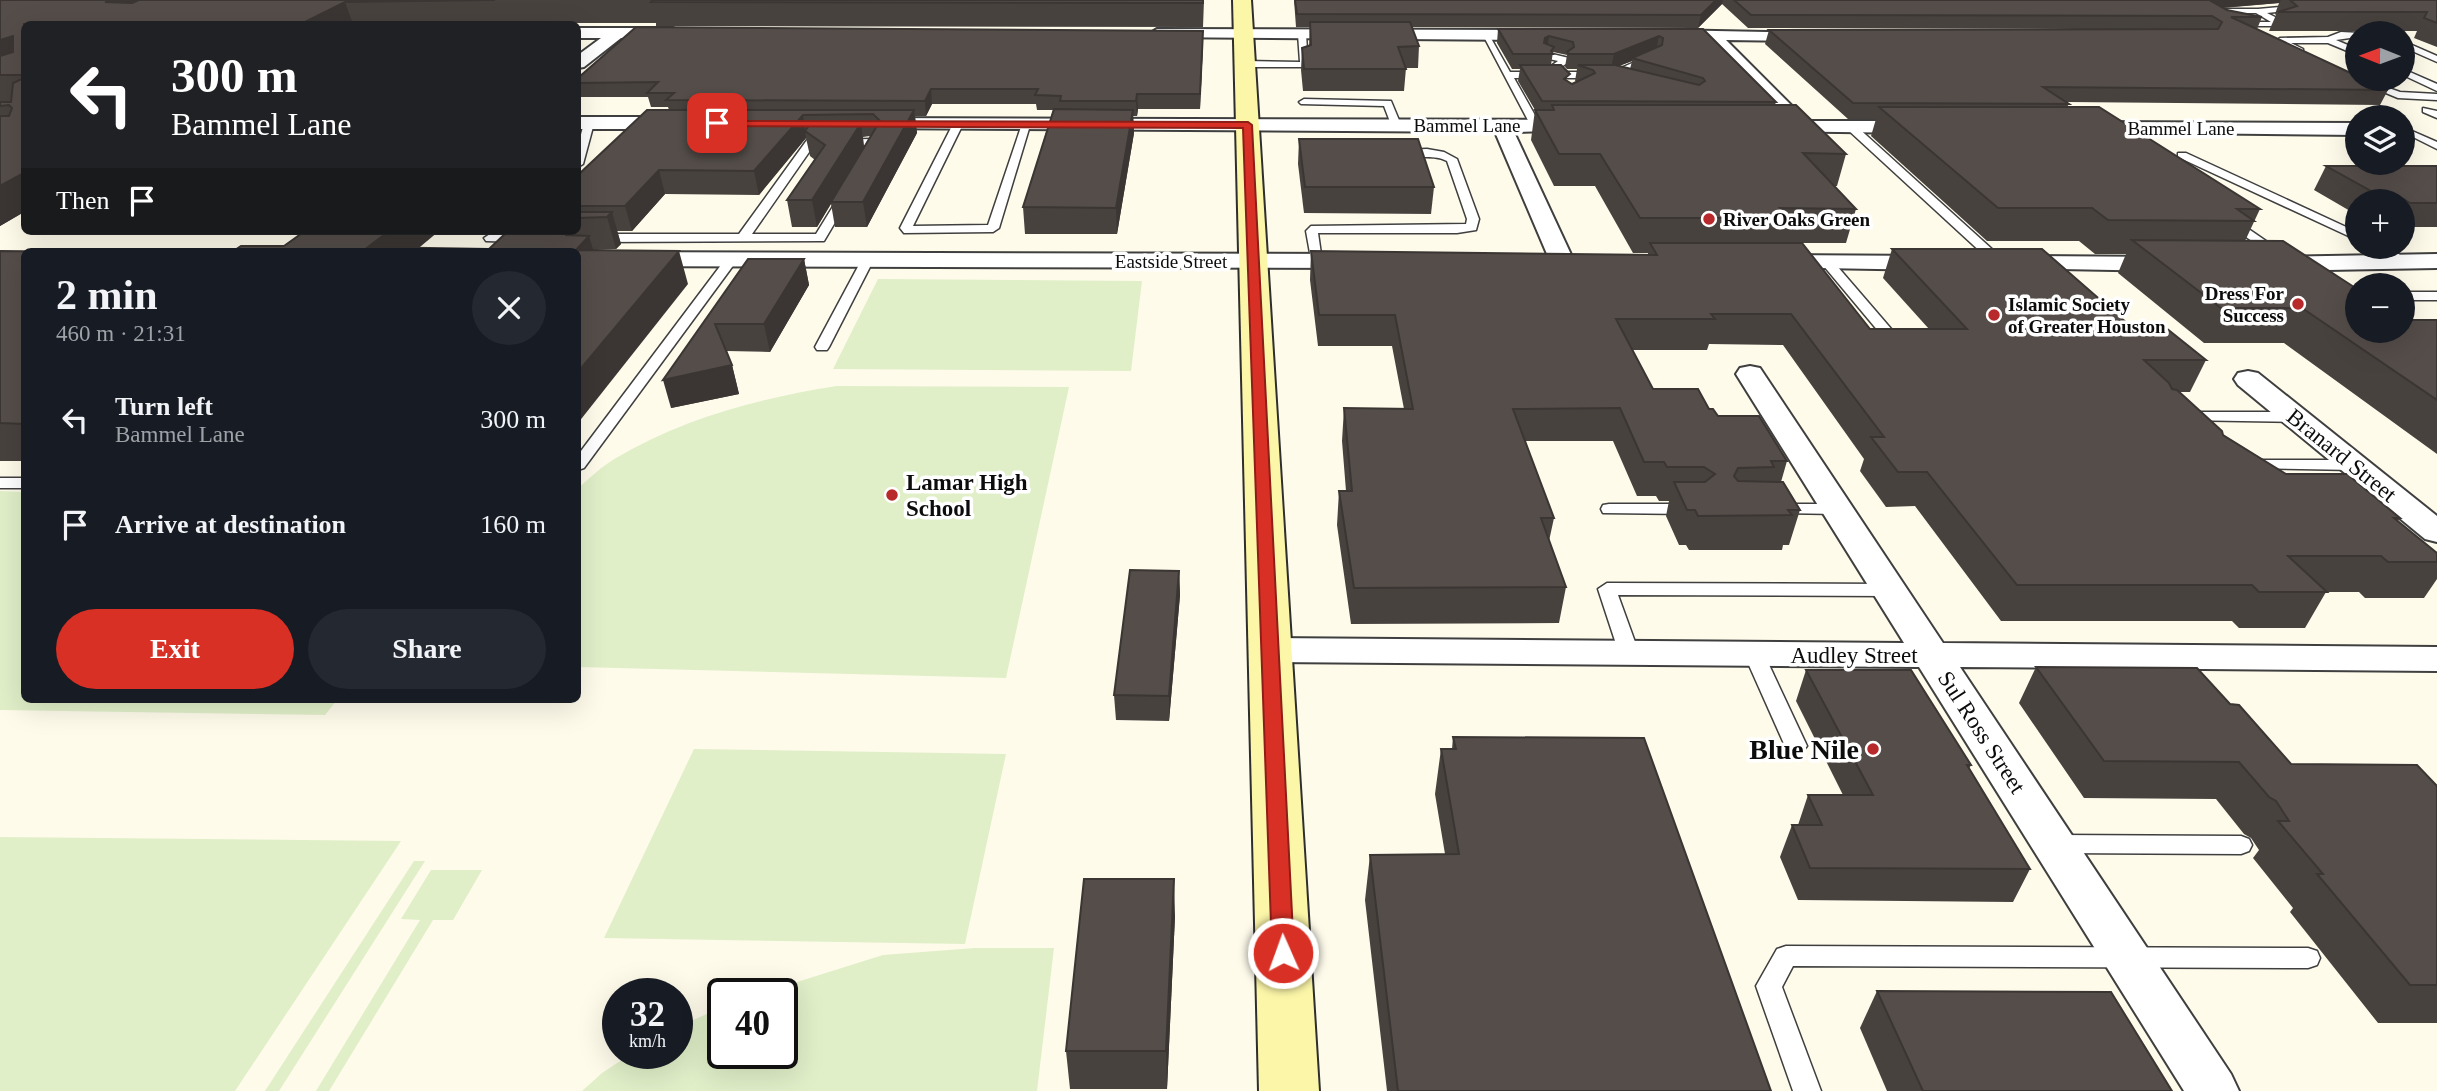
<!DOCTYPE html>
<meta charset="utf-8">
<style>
body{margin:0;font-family:"Times New Roman",serif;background:#242831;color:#f1f3f6;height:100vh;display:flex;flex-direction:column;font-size:26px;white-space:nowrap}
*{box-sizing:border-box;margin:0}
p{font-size:23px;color:#9ea1a6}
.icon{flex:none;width:38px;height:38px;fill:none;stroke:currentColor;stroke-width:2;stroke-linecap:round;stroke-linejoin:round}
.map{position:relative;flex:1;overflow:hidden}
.panel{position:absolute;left:21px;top:248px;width:560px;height:455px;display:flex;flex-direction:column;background:#171b24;border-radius:10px;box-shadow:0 7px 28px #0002}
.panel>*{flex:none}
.top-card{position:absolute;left:21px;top:21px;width:560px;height:214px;border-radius:10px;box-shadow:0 7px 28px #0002;background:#202124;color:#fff;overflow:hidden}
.needle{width:46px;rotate:271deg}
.controls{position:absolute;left:2345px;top:21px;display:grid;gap:14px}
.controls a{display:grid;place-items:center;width:70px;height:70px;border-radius:50%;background:#171b24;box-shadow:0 7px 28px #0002;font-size:35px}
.speed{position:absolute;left:602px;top:978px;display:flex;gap:14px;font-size:35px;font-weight:700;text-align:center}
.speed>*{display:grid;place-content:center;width:91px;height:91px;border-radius:50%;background:#171b24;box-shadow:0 7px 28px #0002;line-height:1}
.speed small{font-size:18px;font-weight:400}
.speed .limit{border:4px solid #111;border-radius:10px;background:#fff;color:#111}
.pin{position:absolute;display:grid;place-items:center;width:60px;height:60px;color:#fff;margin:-30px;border-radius:14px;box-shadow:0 4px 10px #0006}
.me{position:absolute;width:77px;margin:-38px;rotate:358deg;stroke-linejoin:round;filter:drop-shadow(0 0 5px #0008)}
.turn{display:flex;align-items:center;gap:24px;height:147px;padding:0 35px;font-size:32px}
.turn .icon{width:91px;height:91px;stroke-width:2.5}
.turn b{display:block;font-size:49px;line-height:60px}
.then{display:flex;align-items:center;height:66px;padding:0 35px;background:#0003;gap:14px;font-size:26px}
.round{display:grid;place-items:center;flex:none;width:74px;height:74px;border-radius:37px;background:#242831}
.summary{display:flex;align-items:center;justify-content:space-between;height:119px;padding:0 35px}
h1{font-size:42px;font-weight:800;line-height:52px}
.cta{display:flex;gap:14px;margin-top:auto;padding:14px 35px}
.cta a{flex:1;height:80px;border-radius:42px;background:#d93025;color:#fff;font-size:28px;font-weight:800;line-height:80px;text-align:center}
.cta a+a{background:#242831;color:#f1f3f6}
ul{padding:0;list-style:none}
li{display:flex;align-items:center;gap:21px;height:105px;padding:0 35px}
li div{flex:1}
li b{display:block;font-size:26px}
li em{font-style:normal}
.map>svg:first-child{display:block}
.pitch{fill:#e0efc8}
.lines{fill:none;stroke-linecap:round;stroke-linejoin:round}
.lane-casing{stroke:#3f3f3f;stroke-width:3}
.street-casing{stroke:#3f3f3f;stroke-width:4}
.secondary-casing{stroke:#2e2e2e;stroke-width:4}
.lane{fill:#fff;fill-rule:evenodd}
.street{fill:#fff;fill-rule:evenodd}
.secondary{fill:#fcf6a8;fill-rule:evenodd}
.wall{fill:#48423f;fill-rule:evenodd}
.shaded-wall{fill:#3b3633}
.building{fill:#544d49;stroke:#3b3633;stroke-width:2}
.route{fill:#d93025;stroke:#8d1f18;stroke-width:2}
.poi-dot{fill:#b7292b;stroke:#fff;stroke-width:2.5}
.labels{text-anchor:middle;stroke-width:7;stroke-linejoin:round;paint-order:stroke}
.far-street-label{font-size:19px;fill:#0c0c0c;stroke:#fff}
.far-poi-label{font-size:19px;font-weight:bold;fill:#0c0c0c;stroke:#fff;text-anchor:start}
.street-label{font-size:23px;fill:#0c0c0c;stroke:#fff}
.poi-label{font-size:23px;font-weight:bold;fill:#0c0c0c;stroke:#fff;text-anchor:start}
.near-poi-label{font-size:28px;font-weight:bold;fill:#0c0c0c;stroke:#fff;text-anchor:end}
</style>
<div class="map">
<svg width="2437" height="1091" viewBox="0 0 2437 1091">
<rect width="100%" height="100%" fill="#fefbeb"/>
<g class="pitch">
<path d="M878,279L1142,281L1131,371L833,369Z"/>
<path d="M837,386L1069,387L1006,678L578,667V488C590,478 602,466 616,458C684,418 760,398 837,386Z"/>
<path d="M0,491L24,492V700H337L325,715L0,710Z"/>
<path d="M694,749L1006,754L965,944L604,938Z"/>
<path d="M0,837L401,841L235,1091H0Z"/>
<path d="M414,861H425L279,1091H265Z"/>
<path d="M431,870H482L453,920H433L329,1091H316L420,920L401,919Z"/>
<path d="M975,948H1054L1037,1091H582L602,1073L631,1054H677V1027L723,1007V1054H782V994H759L883,955Z"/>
</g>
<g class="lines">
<defs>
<g id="lane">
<path d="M2300,5L2303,9L2267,13L2285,22L2282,26H2236L2233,22H2271L2256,13H2209L2205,11L2209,9H2258Z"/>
<path d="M1302,31L1306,34L1308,67H1245L1241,64L1245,61L1300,62L1298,34Z"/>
<path d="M2341,32L2360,33H2357V37L2336,40L2357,49V55L2328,43H2291L2303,49V53L2300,54L2276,41L2280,38L2328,37Z"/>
<path d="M1482,33H1488L1510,72H1556L1551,66L1558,61L1545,58V54L1548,53L1569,58V62L1561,67L1565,72H1612L1648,56L1655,58L1613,78H1514L1541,126L1536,129L1531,126Z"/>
<path d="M2403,41L2437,56V62L2403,47Z"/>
<path d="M2403,69L2437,84V91L2403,75Z"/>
<path d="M2357,77L2400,92L2437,94V100L2398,98L2357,81Z"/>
<path d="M1304,99L1391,101L1401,125L1392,127L1384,106L1301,104L1299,102Z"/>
<path d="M2423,108L2437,111V118L2423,112Z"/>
<path d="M589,120L594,123L583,164L578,167V146L584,123Z"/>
<path d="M954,122L963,124L913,226L988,225L1022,124L1031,122L999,228L993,232L904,233L900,228Z"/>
<path d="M1847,125H1855L2004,260V266H1996L1847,129Z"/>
<path d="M2403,127L2437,142V149L2403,132Z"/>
<path d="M807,140L876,139L881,142L873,156L869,157L864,154L869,145H814L752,234H816L840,195H848L850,197L824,241L595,242L589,238L595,234H739Z"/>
<path d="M1427,149L1444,152L1457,159L1479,219L1476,230L1457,233H1318L1322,261L1320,264H1312L1306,231L1311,226L1466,224L1467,219L1447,161C1431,152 1409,162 1396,153L1401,150Z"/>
<path d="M2178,153H2186L2357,232V240L2178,157Z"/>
<path d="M2226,219H2234L2282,252L2272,255L2226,223Z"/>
<path d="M490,234H522L528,238L522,242L486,241L484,238Z"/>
<path d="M2373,247H2387L2413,263L2407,267L2403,266Z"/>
<path d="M731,256L735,257V263L584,468L578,470V455L727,257Z"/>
<path d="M867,257L873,261L829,347L827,350H817L815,347L861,261Z"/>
<path d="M1827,258L1831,259L1899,338V344H1889L1823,265V259Z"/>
<rect x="2403" y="292" width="34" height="8"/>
<path d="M2185,412H2296L2304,417L2296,422L2180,420L2177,417L2180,414Z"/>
<path d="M2250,460H2354L2362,465L2354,470L2244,468L2242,465Z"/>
<rect x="0" y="478" width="24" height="10"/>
<path d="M1609,504H1689L1697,509L1689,514L1603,513L1601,509L1603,505Z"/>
<path d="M1778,504H1838L1846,509L1838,514L1772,513L1770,509L1772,505Z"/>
<path d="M1607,583L1890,584L1899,590L1890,596L1618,595L1639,653L1636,657H1622L1619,653L1598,589Z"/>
<path d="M1754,648L1761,650L1764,654L1807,746L1803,751L1796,753L1789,751L1785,746L1744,654L1747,650Z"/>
<path d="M2056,835L2241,836L2249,839L2252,845L2249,851L2241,854L2056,853L2048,850L2045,844L2048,838Z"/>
<path d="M1786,946L2308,948L2317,951L2320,958L2317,965L2308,968L1793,966L1782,987L1821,1091H1793L1756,986L1777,949Z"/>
</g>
<g id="street">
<path d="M578,28H673L681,33L673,38H621L584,67L578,68V55L601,38H578Z"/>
<path d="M1157,29L1541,30L1549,35L1541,40L1151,37L1149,34Z"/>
<path d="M1665,30L1817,33L1819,36L1811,41L1726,40L1807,121H1919L1929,127L1919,133L1766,131L1763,127L1766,123L1786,121L1708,40L1659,38L1657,35Z"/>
<path d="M578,117H677L687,123L677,129H578Z"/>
<path d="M870,118L1576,120L1586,126L1583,130L1514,132L1574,261L1570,266H1554L1550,261L1495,132L863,128L860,124Z"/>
<path d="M2088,122L2357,123V135L2081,132L2078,128L2081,124Z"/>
<path d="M578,252L1356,254L1364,256L1368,261L1364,266L1356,268L578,266Z"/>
<path d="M2437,254V268L2274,271L2266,269L2262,264L2266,259L2274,257Z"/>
<path d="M1773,255L1933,256L1941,258L1945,263L1941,268L1933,270L1765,267L1761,262L1765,257Z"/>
<path d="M2015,256L2168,257L2176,259L2180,264L2176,269L2168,271L2007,268L2003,263L2007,258Z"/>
<path d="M1750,366L1760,368L1943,643L2437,647V671L1960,667L2231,1074L2239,1091H2184L1919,667L1270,662L1257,658L1252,650L1257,642L1270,638L1904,643L1736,374L1740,368Z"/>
<path d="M2248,371L2258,373L2437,516V542L2425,539L2238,385L2234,379L2238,373Z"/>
</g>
<path id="secondary" d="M1233,0H1251L1319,1091H1259Z"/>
</defs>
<use href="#lane" class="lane-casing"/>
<use href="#street" class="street-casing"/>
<use href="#secondary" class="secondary-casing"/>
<use href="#lane" class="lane"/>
<use href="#street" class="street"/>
<use href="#secondary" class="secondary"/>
</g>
<g class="wall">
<path d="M0,0H1204L1203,27L656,26V23H568L453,24H24V212L0,226V102L11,101H0Z"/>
<path d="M1294,0H2437V47L2414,38L2417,31H2269L2276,15L2275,14L2279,3L2223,8L2227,10L2262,17L2257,29L2388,90L2380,105L2067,102L2069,104L2067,107L2260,209L2245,241L2405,320H2437V454L2284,343H2204L2118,273L2126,254H2095L2079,241H1987L1871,136L1876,119H1848L1765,44L1769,30L2078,29L1748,28L1722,4L1698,28L1412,27L1419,46L1418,68H1406L1404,91H1303L1301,70L1302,48L1309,46L1310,27H1296Z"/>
<path d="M1498,29H1703L1776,102L1775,105L1846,154L1837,186H1834L1856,209L1846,243H1782L1870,329H1929L1883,278L1892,249L2128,324L2206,360L2190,392H2179L2223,435L2286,474L2400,518L2398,521L2437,553V579L2424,598H2365L2359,592H2326L2305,628H2239L2232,621H2001L1915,506L1886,507L1860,471L1864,459L1783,345L1709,344L1707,350H1632L1653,389L1709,409L1718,416L1787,461L1781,482L1800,510L1789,545H1783L1782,550H1689L1686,545H1679L1666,516L1669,501H1659L1656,496H1637L1613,441H1525L1554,518L1549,541L1566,587L1559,623L1351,624L1337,525L1339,491H1346L1342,441L1344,408L1404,409L1392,346H1318L1310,280L1311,251L1648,255V253H1633L1595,186H1554L1531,140L1535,110L1518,81L1520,69H1512L1497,43ZM1553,52L1567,55L1565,67L1567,69H1577L1575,81H1578L1572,84L1569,82L1551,65ZM1632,61L1630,69L1619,66Z"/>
<path d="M1203,44L1200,109H1138L1137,116H1133L1134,133L1117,234H1025L1023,207L1053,110H1037L1036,104H932L926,116H915L917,133L867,227H835L831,204L817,227H792L787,200L815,160L810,156L806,138L759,195L665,194L632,231H617L621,244L616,249L596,250L688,284L419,248L489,249L508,231H578V175L669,110L668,107H651L648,97H578V78ZM870,136L864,147L863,137Z"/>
<path d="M1299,139L1434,187L1431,214L1304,213L1298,164Z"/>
<path d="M2326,166H2437V227H2403V201H2357V215L2314,190Z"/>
<path d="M0,251L24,252V461H0Z"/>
<path d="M748,259H804L809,285L770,352L727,351L732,365L739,394L671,408Z"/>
<path d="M1179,571L1180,595L1169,721L1116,720L1114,695Z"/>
<path d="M2036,667L2230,704L2291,764L2437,786V1023H2378L2290,912L2293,908L2253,858L2259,850L2251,838L2244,834L2216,799L2084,798L2019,703Z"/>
<path d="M1806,670L1971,765L1969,769L2030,869L2013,902L1798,900L1780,857L1792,825H1798L1808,795H1843L1796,701Z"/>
<path d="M1453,737L1771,1091H1387L1365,900L1370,855L1445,854L1435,794L1441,749H1452Z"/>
<path d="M1175,916L1167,1089H1070L1066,1051Z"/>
<path d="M1877,991L2172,1091H1887L1860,1028Z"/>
</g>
<g class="shaded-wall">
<path d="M107,0H164L121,18L106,2Z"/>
<path d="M1716,0H1723L1722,4L1698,28L1701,15Z"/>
<path d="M2208,0H2281L2279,3L2205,9Z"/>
<path d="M345,2L353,24H301Z"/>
<path d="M1203,31V44L1200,109V94Z"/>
<path d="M13,36L24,59L0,70V40Z"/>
<path d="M1549,36L1547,51L1543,52L1545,38Z"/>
<path d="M1659,36L1656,51L1632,58V61L1611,69L1614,54Z"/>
<path d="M931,89L932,104L926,116L925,101Z"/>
<path d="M1137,94L1138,109L1137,116L1136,101Z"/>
<path d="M914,110L917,133L867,227L863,202Z"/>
<path d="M1133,110L1134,133L1117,234L1116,208Z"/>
<path d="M803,115L806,138L759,195L754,171Z"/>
<path d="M861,123L864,148L817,227L812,200Z"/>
<path d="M659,170L665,194L632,231L625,206Z"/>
<path d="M24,173V212L0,226V186Z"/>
<path d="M612,212L621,244L616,249L607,217Z"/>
<path d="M389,231H439L414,252L368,247Z"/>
<path d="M566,231H570L576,250L566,235Z"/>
<path d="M589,236L599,269L576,250Z"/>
<path d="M679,251L688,284L578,423V372Z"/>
<path d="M804,259L809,285L770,352L764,324Z"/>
<path d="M732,365L739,394L671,408L663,380Z"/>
<path d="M1179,571L1180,595L1169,721V696Z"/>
<path d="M1174,879L1175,916L1167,1089L1166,1051Z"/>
</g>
<g class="building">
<path d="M0,0H107L106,2L132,3L139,0H495L345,2L301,24H24V75H0V56L13,52V36L0,40Z"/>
<path d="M653,0H1203V3L651,2Z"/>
<path d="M1295,0H1716L1701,15L1297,14Z"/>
<path d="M1734,0H2209L2227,10L2262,17H2231L2357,76V79H2364L2388,90L2043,87L2069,104L1853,103L1769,30L2218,29L2222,22L2212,16L1751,15Z"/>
<path d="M2290,0H2437V23L2424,18L2427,12H2278L2297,6Z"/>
<path d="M1310,22H1410L1419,46L1398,47L1406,69H1304L1302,48L1311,45Z"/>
<path d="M636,27L1203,31L1200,94H1137L1136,101H1060L1061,96L1035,95L1038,89H931L925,101L666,100L674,93H647L658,82L578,83V78Z"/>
<path d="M1498,29H1703L1776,102L1542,101L1520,65H1561L1570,74L1564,79L1572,84L1595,73L1593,70L1578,65H1615L1699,85L1705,81L1703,78L1632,58L1662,45L1663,38L1659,36L1614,54H1569L1567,52L1574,47L1573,42L1549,36L1545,38L1544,43L1554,47L1551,51L1553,54H1513Z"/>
<path d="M24,78V173L0,186V116H9L12,108L9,105L0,106V102H11L13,83Z"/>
<path d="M1552,105H1796L1846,154L1803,153L1856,209L1780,208L1789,218H1640L1600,154H1559L1535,110H1554Z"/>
<path d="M1879,107H2099L2260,209H2237L2254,221L2108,220L2092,208H1998Z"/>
<path d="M1054,109L1133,110L1116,208L1023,207Z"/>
<path d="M647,110H914L863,202H831L880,121L873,114L803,115L754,171L659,170L625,206H578V175Z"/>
<path d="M811,123H861L812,200H787L825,145L805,131Z"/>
<path d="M1299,139H1418L1434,187H1305Z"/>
<path d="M2326,166H2437V203H2410L2400,197H2382Z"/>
<path d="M578,212H612L607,217L578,218Z"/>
<path d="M305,231H389L368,247L489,249L508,231H566V235L589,236L576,250L679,251L578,372V252H232L241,246H284Z"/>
<path d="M2132,240L2283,241L2357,289V331H2403V319L2405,320H2437V400L2302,308H2221Z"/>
<path d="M1650,243H1802L1870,329H1967L1892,249H2042L2128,324H2161L2206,360H2144L2169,383L2172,389L2177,390L2222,431L2223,435L2286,474H2347L2400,518H2394L2437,553V562H2388L2381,556H2288L2327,592H2259L2252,585H2017L1927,472H1898L1871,437H1884L1791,314H1711L1715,319H1616L1653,389H1698L1709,409H1713L1718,416H1759L1787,461H1771L1774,467L1738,468L1734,476L1738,481L1783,482L1800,510H1788L1792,515L1698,516L1695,510H1687L1674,482H1705L1715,474L1704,467H1667L1664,462H1644L1620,408L1513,409L1554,518H1541L1566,587L1354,588L1339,491H1352L1344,408L1413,409L1395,315H1319L1311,251L1657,255Z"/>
<path d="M0,251L95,252H24V424L0,423Z"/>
<path d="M748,259H804L764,324H715L732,365L663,380Z"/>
<path d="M1130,570L1179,571L1169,696L1114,695Z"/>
<path d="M2036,667L2197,668L2230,704L2239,705L2291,764L2417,765L2437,786V985H2410L2317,874H2323L2278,821H2289L2276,801L2269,797L2239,762L2104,761Z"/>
<path d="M1806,670H1911L1971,765H1967L2030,869L1810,868L1792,825H1822L1808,795H1873Z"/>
<path d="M1453,737L1644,738L1771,1091H1398L1370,855L1459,854L1441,749H1456Z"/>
<path d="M1084,879H1174L1166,1051H1066Z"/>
<path d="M1877,991L2111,992L2172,1091H1923Z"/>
</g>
<path class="route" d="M714,121L1248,122L1252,125L1294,953L1291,960L1283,963L1275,960L1272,953L1243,128L717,126L714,125Z"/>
<g class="poi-dot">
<circle cx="1709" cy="219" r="7"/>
<circle cx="2298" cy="304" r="7"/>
<circle cx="1994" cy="315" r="7"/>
<circle cx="892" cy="495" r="7"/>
<circle cx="1873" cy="749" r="7"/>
</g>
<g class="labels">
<g class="far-street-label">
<text x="1467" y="132">Bammel Lane</text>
<text x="2181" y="135">Bammel Lane</text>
<text x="1171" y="268">Eastside Street</text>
</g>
<g class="far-poi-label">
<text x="1723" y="226">River Oaks Green</text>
<text x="2284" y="300" text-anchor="end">Dress For<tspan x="2284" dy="22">Success</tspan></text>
<text x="2008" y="311">Islamic Society<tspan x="2008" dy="22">of Greater Houston</tspan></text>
</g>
<g class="street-label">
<text transform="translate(2342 455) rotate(39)" y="8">Branard Street</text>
<text x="1854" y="663">Audley Street</text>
<text transform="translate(1982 732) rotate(57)" y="8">Sul Ross Street</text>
</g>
<g class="poi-label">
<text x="906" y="490">Lamar High<tspan x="906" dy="26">School</tspan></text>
</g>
<g class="near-poi-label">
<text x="1859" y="759">Blue Nile</text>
</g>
</g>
</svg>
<div class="controls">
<a><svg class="needle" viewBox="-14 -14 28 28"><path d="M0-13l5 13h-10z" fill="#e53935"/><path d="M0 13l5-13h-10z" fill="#9ea1a6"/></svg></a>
<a><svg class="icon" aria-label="layers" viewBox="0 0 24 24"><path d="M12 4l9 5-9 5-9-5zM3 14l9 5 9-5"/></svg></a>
<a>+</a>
<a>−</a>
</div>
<div class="speed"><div>32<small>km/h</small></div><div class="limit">40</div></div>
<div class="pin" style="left:717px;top:123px;background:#d93025"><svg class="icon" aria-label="arrive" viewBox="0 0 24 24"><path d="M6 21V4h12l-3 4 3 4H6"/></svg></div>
<svg class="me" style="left:1283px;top:953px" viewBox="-20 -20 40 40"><circle r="17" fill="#d93025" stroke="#fff" stroke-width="3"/><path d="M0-11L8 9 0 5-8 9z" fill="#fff"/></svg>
<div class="top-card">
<div class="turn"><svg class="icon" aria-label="left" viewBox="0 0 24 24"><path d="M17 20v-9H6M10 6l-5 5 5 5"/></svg><div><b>300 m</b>Bammel Lane</div></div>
<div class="then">Then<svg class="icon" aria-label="arrive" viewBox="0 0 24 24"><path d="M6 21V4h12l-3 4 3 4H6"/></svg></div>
</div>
<section class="panel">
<div class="summary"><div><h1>2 min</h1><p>460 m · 21:31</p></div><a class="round"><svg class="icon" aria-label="close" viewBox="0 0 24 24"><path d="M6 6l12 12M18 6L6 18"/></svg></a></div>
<ul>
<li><svg class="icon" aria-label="left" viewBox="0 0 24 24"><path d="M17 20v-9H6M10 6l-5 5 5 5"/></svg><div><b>Turn left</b><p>Bammel Lane</p></div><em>300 m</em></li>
<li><svg class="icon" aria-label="arrive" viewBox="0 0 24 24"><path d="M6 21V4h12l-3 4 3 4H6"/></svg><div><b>Arrive at destination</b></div><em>160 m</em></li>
</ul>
<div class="cta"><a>Exit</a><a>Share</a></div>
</section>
</div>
